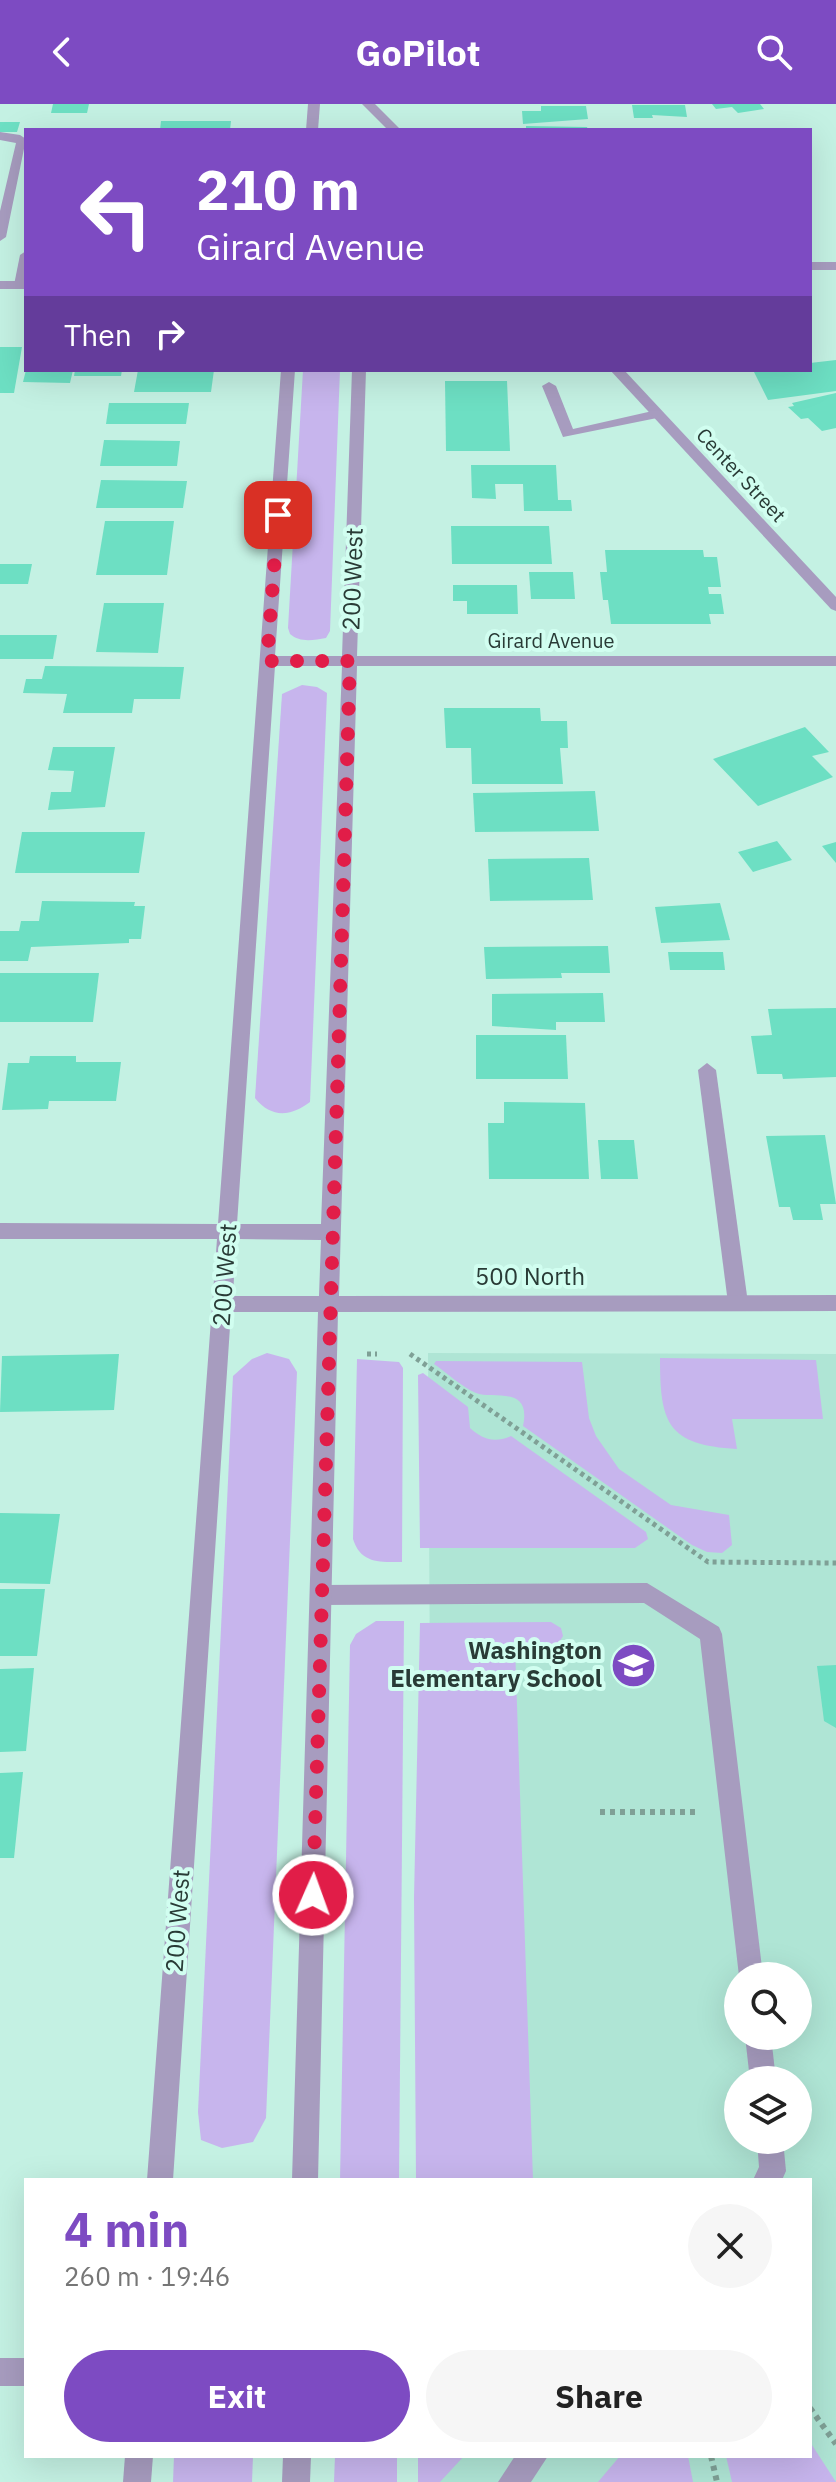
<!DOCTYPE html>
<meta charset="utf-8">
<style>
body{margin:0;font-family:"IBM Plex Sans",sans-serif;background:#f6f6f6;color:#222;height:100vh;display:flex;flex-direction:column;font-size:30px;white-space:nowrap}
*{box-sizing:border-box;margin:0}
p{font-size:26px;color:#767676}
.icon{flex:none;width:44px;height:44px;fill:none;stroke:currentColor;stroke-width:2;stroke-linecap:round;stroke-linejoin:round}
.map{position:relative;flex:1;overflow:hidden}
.sheet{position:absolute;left:24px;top:2074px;width:788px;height:280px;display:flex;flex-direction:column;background:#fff;border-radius:0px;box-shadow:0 8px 32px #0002}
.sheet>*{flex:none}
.top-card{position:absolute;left:24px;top:24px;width:788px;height:244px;border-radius:0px;box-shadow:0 8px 32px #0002;background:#7d4bc2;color:#fff;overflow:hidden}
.controls{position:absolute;left:724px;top:1858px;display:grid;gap:16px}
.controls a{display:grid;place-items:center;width:88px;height:88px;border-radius:50%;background:#fff;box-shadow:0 8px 32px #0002;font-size:40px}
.pin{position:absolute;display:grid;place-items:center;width:68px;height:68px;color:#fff;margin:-34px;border-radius:16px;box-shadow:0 4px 12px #0006}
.me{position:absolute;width:88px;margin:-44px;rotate:2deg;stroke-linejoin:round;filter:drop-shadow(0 0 6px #0008)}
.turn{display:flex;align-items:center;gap:28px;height:168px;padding:0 40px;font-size:36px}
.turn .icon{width:104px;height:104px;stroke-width:2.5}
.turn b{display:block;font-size:56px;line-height:68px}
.then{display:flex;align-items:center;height:76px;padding:0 40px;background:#0003;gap:16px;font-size:30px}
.round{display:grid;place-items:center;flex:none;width:84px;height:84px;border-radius:42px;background:#f6f6f6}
.head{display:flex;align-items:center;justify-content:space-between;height:136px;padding:0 40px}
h1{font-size:48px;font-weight:700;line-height:60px;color:#7d4bc2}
.button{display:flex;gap:16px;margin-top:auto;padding:16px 40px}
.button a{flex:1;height:92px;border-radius:48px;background:#7d4bc2;color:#fff;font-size:32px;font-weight:700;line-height:92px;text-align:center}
.button a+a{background:#f6f6f6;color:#222}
header{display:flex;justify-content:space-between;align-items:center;height:104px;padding:0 40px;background:#7d4bc2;color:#fff;font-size:36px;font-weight:700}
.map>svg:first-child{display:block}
.built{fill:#afe5d5;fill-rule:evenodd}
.green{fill:#c7b5ed}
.building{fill:#6ddfc3}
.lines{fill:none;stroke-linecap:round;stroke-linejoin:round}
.path-far1{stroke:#7fa096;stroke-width:5;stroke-dasharray:4 4;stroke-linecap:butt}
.path{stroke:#7fa096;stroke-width:6;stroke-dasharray:5 5;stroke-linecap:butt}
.service{fill:#a79cbf;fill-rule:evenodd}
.minor{fill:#a79cbf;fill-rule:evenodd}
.route{stroke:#e11d48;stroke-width:14;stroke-dasharray:0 25.2}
.labels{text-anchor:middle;stroke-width:8;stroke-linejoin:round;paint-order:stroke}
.far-street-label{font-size:20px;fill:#293b36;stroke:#d1fef0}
.street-label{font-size:24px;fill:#293b36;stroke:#d1fef0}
.poi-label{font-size:24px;font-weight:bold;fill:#293b36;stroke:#d1fef0;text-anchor:end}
</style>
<header><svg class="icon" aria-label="back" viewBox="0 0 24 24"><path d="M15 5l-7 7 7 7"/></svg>GoPilot<svg class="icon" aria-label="search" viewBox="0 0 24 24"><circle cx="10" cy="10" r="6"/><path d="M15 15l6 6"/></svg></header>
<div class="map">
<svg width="836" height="2378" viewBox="0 0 836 2378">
<rect width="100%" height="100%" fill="#c4f1e3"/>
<path class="built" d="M428,1249L836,1250V2378H435V2352H810V2076H433ZM738,1872H798V1932H738ZM738,1976H798V2036H738Z"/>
<g class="green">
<path d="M303,266H340L330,527L326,534C314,536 300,539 290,530L288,524Z"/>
<path d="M302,581L317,583L327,589L310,998C290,1013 271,1014 255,994L282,590Z"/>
<path d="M267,1249L289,1255L297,1268L266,2014L253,2038L222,2044L201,2036L198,2008L233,1272L252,1255Z"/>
<path d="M660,1254L816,1256L823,1315H732L737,1345C667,1341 660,1319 660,1254Z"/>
<path d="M357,1255L399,1258L403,1264L402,1458C380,1458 361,1460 353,1435Z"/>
<path d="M436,1257L582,1258L589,1314L596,1332L619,1365L671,1401L729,1411L732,1441L722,1449L707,1448L692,1441L523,1322C532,1280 491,1296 476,1289C462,1283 447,1269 434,1260Z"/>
<path d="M423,1269L468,1303L470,1324C483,1336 495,1339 511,1332L646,1428L648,1435L635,1444H420L418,1271Z"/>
<path d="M376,1517H404L399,2076H340L350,1541L356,1530Z"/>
<path d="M551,1518L561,1524L563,1532L558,1540L515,1542L533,2076H416L414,1794L420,1519Z"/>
<path d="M810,2338L836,2378H732L726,2352H810Z"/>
<path d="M174,2352H253L252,2378H173Z"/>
<path d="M335,2352H397V2378H334Z"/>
<path d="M418,2352H464L440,2378H418Z"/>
<path d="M620,2352H688L693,2378H598Z"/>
</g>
<g class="building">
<path d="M53,0H89L87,9H51Z"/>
<path d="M712,0H760L764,5L738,9L732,3L716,5Z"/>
<path d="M632,1H685L687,13L652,11L653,14H634Z"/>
<path d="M541,2H586L588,15L523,20L522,7H541Z"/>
<path d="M161,17H231L230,26H160Z"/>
<path d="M0,18H20L17,28H0Z"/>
<path d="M526,22L587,23L588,26H526Z"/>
<path d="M0,243H22L14,289H0Z"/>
<path d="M836,256V287L768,296L753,266H810V259Z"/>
<path d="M26,266H73L70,279L23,278Z"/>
<path d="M75,266H122L121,272H74Z"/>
<path d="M138,266H214L211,288H134Z"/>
<path d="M445,277H507L510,347H446Z"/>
<path d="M836,289V324L822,327L808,314L801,315L788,303L794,302L792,299Z"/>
<path d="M109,299H189L186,320H106Z"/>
<path d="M104,336L180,337L177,362H100Z"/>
<path d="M471,361H556L558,396H571L572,407H524L523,380H495L496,395L472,394Z"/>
<path d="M101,376L187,377L183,404H96Z"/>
<path d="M105,417H174L167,471H96Z"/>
<path d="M451,422H549L552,460H452Z"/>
<path d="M605,446H703L704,453H717L721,483H708L709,490H721L724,510H709L711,520H611L608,496H603L600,468H607Z"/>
<path d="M0,460H32L28,480H0Z"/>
<path d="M529,468H573L575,495H531Z"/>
<path d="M453,481H517L518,510H467V497H453Z"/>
<path d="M104,499H164L158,549L96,548Z"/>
<path d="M0,531H57L53,555H0Z"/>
<path d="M45,562L184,563L180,595H134L132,609H63L67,590L23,589L26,575H42Z"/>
<path d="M444,604H540L541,617H567L568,644H560L563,680H472L471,644H446Z"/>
<path d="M805,623L829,648L812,652L833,673L758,702L713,655Z"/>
<path d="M53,643H115L105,703L48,706L51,688H71L74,667L48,666Z"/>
<path d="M595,687L599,727L475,728L473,689Z"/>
<path d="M22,728H145L139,769H15Z"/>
<path d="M777,737L792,756L753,768L738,748Z"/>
<path d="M836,738V759L822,742Z"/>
<path d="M589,754L593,796L490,797L488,755Z"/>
<path d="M42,797L135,798L134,802H145L141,835H129V839L31,843L28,857H0V827H19L21,817H39Z"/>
<path d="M720,799L730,836L661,839L655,803Z"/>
<path d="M608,842L610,869H561L562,874L486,875L484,843Z"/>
<path d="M668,848H723L725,866H670Z"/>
<path d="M0,869H99L93,918H0Z"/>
<path d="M603,889L605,918H556V926L492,922V890Z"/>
<path d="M836,904V973L783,975L782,970H757L751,932L772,931L768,905Z"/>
<path d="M476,931H566L568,975H476Z"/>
<path d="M30,952H76V958H121L116,997H49L48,1005L2,1006L8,959H29Z"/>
<path d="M504,998L585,999L589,1075H489L488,1019H504Z"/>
<path d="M825,1031L836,1100H820L823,1116H793L790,1103H779L766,1032Z"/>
<path d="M598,1036H634L638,1075H601Z"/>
<path d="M119,1250L114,1306L0,1308L2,1252Z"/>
<path d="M0,1409L60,1410L50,1480L0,1479Z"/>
<path d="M0,1485H45L37,1552H0Z"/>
<path d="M836,1561V1624L824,1617L817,1562Z"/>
<path d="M34,1564L26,1647L0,1648V1565Z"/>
<path d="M23,1668L14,1754H0V1669Z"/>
</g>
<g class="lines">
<g class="path-far1">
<path d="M367,1250H377"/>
<path d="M410,1250L708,1458L836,1459"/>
</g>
<g class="path">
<path d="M600,1708H695"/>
<path d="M810,2304L836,2340"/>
<path d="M711,2352L717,2378"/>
</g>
<g class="service">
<path d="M0,28L20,31L26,35L6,133L0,137V107L16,39L0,36Z"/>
<path d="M26,147V182L20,185L14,181L20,151Z"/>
<path d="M549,278L556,282L573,325L657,306L664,310L657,314L563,333L542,282Z"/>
<path d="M707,959L716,966L748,1199L745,1205H731L728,1199L698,966Z"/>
<path d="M647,1479L719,1523L722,1530L763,1872H739L700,1535L644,1499L322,1501L314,1498L311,1491L314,1484L322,1481Z"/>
<path d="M745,1932H771L776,1976H750Z"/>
<path d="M757,2036H783L786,2067L782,2076H753L759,2063Z"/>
<rect x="0" y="2254" width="26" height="28"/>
<path d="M515,2352H548L531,2378H498Z"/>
</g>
<g class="minor">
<path d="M308,0H320L318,26H306Z"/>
<path d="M362,0H375L401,26H388Z"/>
<rect x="810" y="158" width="26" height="8"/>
<rect x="0" y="177" width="26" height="8"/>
<path d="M281,266H295L275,552H342L352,266H366L357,552H836V562H357L339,1192L836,1191V1207L338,1208L318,2076H292L318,1208H231L173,2076H147L217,1135H0V1119L218,1120ZM275,562H342L321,1120H237ZM236,1135L321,1136L319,1192H233Z"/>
<path d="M610,266H624L836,493V507L831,505Z"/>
<path d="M125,2352H153L151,2378H123Z"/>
<path d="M283,2352H311L310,2378H282Z"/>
</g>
</g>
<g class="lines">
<path class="route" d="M278,411L267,557H350L313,1791"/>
</g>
<defs>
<symbol id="school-disc" viewBox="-11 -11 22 22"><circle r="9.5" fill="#7d4bc2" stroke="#d1fef0"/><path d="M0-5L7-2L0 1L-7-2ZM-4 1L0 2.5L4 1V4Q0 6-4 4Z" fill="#fff"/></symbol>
</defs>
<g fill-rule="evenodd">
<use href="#school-disc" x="608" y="1536" width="51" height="51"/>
</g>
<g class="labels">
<g class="far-street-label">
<text transform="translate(741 371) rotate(47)" y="7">Center Street</text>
<text x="551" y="544">Girard Avenue</text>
</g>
<g class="street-label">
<text transform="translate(353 475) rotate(-88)" y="8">200 West</text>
<text transform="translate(225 1171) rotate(-86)" y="8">200 West</text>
<text x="530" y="1181">500 North</text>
<text transform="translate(178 1817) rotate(-86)" y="8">200 West</text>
</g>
<g class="poi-label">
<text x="602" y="1555">Washington<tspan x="602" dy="28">Elementary School</tspan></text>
</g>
</g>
</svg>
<div class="controls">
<a><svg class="icon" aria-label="search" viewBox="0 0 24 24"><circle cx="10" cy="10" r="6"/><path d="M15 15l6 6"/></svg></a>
<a><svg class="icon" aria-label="layers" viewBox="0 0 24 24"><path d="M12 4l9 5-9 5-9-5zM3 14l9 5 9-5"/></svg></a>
</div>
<div class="pin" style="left:278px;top:411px;background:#d93025"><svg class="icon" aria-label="arrive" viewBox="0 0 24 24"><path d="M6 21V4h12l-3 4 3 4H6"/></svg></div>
<svg class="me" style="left:313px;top:1791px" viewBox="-20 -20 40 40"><circle r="17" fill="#e11d48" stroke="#fff" stroke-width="3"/><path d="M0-11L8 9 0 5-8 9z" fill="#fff"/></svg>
<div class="top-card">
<div class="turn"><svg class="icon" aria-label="left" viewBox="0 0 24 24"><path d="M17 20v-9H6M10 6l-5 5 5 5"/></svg><div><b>210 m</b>Girard Avenue</div></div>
<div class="then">Then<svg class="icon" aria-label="right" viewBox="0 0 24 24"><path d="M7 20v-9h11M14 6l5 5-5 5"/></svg></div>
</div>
<section class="sheet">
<div class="head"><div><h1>4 min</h1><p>260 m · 19:46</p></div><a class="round"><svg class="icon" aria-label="close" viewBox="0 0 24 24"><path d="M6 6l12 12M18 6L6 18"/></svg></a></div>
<div class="button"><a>Exit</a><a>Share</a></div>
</section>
</div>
